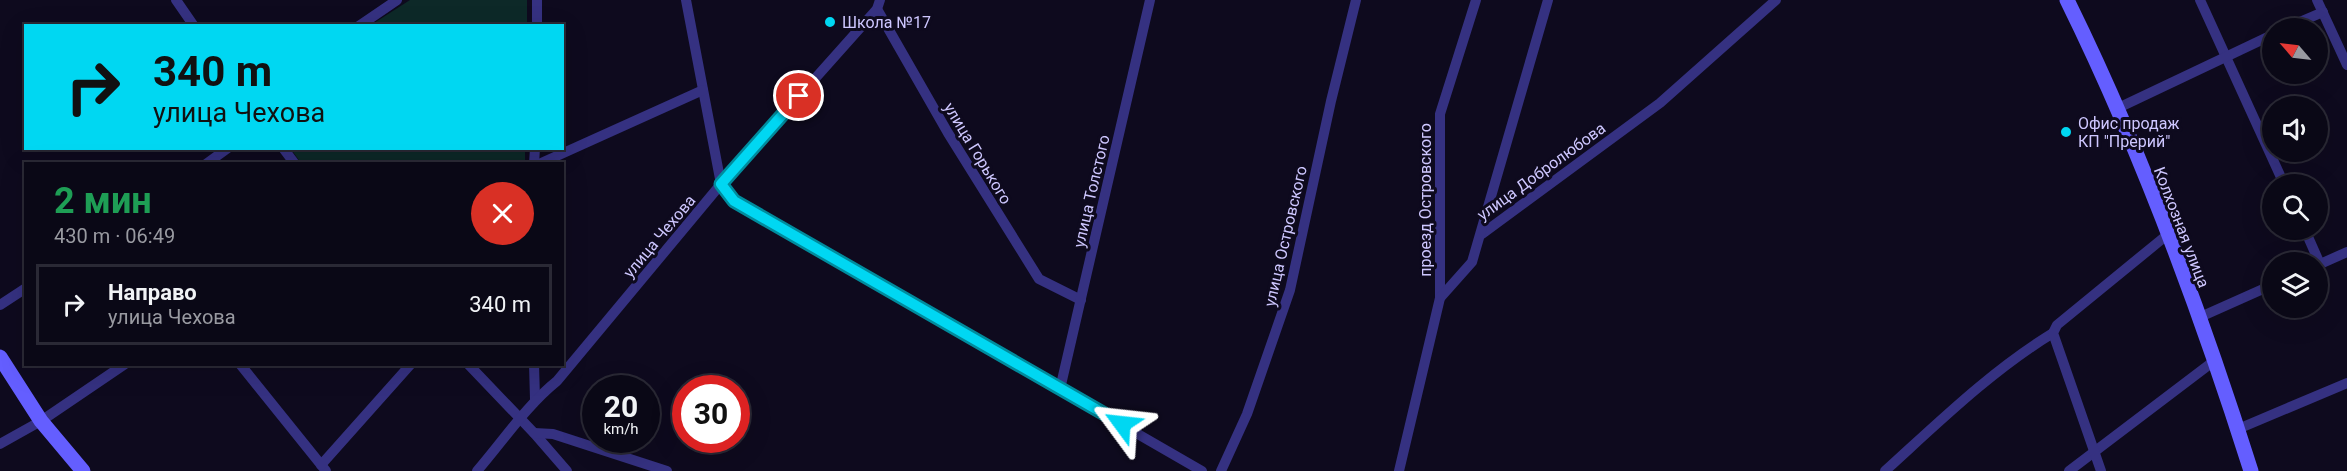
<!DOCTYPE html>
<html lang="ru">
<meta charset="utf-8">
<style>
body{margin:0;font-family:Roboto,sans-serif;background:#181623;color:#f1f3f6;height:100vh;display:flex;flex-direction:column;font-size:22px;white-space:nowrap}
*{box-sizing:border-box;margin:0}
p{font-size:20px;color:#999aa1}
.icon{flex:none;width:33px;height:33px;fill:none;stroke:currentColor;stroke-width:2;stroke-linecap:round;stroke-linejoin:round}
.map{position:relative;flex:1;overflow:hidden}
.side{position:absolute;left:24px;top:162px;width:540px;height:204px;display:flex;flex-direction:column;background:#0a0816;border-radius:0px;box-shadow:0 6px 24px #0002,0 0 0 2px #2a2935}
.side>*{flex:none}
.top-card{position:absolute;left:24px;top:24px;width:540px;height:126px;border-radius:0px;box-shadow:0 6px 24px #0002,0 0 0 2px #2a2935;background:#00d7f2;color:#111;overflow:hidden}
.needle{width:39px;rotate:298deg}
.fabs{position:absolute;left:2262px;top:18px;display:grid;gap:12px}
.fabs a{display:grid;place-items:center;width:66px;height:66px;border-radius:50%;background:#0a0816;box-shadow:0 6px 24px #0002,0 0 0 2px #2a2935;font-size:30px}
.speed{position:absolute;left:582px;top:375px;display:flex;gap:12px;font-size:30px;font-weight:700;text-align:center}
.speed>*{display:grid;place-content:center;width:78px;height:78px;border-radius:50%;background:#0a0816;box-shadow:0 6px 24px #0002,0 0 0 2px #2a2935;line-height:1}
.speed small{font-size:15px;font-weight:400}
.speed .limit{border:9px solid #d22;background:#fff;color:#111}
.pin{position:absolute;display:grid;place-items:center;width:51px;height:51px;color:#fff;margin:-26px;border:3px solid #fff;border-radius:50%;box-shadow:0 2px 6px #0007}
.me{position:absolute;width:66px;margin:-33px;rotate:300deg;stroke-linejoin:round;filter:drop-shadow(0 0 4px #0008)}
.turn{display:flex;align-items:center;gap:21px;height:126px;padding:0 30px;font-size:27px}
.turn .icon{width:78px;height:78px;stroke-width:2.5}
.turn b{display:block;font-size:42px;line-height:51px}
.round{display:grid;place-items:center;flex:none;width:63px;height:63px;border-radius:32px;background:#181623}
.overview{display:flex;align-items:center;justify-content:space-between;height:102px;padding:0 30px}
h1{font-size:36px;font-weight:700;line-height:45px;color:#1e9e55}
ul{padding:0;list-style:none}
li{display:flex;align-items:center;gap:18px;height:81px;margin:0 12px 9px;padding:0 18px;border:3px solid #2a2935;border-radius:0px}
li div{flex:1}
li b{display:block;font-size:22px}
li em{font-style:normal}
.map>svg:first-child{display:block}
.green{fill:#0d2928}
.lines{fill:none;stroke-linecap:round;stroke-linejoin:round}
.street{stroke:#353181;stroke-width:10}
.secondary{stroke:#645eff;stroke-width:15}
.route-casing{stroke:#008c9d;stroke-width:15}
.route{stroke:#00d7f2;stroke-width:10}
.poi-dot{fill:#00d7f2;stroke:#0e0a1e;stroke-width:2}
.labels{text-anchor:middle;stroke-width:6;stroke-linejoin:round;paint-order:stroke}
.poi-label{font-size:16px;fill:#cec7ff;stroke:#0e0a1e;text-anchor:start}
.street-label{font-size:16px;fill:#cec7ff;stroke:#0e0a1e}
</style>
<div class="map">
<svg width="2347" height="471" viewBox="0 0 2347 471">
<rect width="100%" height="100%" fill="#0e0a1e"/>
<g class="green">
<path d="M410,0H527V25H371Z"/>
<path d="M291,149H525V163H301Z"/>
</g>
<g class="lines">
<g class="street">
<path d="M176,0L194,26"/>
<path d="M686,0L721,184L734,201L1202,471"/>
<path d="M2200,0L2284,184"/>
<path d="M2317,0L2347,65"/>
<path d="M877,9L948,133L1039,279L1081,300"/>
<path d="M359,26L397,0"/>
<path d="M537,26V0"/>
<path d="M2286,28L2323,12"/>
<path d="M2116,109L2272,35"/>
<path d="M283,148L295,164"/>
<path d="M206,164L228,148"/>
<path d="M534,164L535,148"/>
<path d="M539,164L703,90"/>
<path d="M2305,230L2320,264"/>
<path d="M1482,234L1660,103L1776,0"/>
<path d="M2318,265L2347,252"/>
<path d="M1440,298V114L1476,0"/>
<path d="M0,305L26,288"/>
<path d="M2198,318L2272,285"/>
<path d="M240,364L326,471"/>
<path d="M468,364L534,433L567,471"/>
<path d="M534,364L535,399"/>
<path d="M1060,389L1150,0"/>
<path d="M2238,429L2347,383"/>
<path d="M534,433L553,434L667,471"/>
<path d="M0,444L41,421L125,364"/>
<path d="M321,465L411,364"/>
<path d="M477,471C503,441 526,406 557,381L721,184L877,9L880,0"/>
<path d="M1221,471L1247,414L1290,290L1331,101L1356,0"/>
<path d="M1399,471L1440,298L1472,262L1548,0"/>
<path d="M1885,471C1939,422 1991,371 2053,333"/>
<path d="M2069,471L2214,361"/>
<path d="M2101,471L2053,333L2057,325L2167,235"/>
</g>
<g class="secondary">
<path d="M2067,0C2140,148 2201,313 2251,471"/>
<path d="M0,357L41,421L83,471"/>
</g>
</g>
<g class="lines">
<defs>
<path id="route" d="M799,96L721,184L734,201L1122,424"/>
</defs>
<use href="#route" class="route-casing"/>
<use href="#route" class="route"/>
</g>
<g class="poi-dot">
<circle cx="830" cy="22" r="6"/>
<circle cx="2066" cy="132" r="6"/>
</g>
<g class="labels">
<g class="poi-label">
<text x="842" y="28">Школа №17</text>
<text x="2078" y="129">Офис продаж<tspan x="2078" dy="18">КП "Прерий"</tspan></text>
</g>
<g class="street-label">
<text transform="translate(978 153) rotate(59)" y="6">улица Горького</text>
<text transform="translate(1541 171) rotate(-36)" y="6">улица Добролюбова</text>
<text transform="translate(1091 191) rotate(-77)" y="6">улица Толстого</text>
<text transform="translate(1425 200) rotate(-90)" y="6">проезд Островского</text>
<text transform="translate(2182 227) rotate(69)" y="6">Колхозная улица</text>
<text transform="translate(659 236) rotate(-50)" y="6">улица Чехова</text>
<text transform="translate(1285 236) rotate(-77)" y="6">улица Островского</text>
</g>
</g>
</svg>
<div class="fabs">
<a><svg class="needle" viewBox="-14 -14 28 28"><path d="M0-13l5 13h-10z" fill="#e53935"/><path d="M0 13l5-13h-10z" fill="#999aa1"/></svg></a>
<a><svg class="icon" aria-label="sound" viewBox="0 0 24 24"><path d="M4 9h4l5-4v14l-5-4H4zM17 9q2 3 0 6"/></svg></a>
<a><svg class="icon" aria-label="search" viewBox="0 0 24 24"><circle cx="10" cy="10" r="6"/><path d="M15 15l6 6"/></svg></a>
<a><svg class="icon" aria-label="layers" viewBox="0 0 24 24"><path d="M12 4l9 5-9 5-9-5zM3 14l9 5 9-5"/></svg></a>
</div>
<div class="speed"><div>20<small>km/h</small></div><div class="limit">30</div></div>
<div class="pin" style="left:799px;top:96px;background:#d93025"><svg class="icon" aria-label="arrive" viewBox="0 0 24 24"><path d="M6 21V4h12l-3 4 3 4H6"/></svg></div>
<svg class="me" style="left:1122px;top:424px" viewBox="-20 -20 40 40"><path d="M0-17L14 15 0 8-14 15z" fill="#00d7f2" stroke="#fff" stroke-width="4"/></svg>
<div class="top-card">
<div class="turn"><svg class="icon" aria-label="right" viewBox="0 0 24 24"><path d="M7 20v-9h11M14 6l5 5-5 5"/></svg><div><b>340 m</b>улица Чехова</div></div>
</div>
<section class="side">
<div class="overview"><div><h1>2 мин</h1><p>430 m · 06:49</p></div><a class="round" style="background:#d93025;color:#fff"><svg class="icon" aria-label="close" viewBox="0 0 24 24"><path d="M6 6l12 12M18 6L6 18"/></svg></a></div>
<ul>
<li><svg class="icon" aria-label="right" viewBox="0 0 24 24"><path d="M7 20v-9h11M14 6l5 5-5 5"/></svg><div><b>Направо</b><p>улица Чехова</p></div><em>340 m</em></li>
</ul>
</section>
</div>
